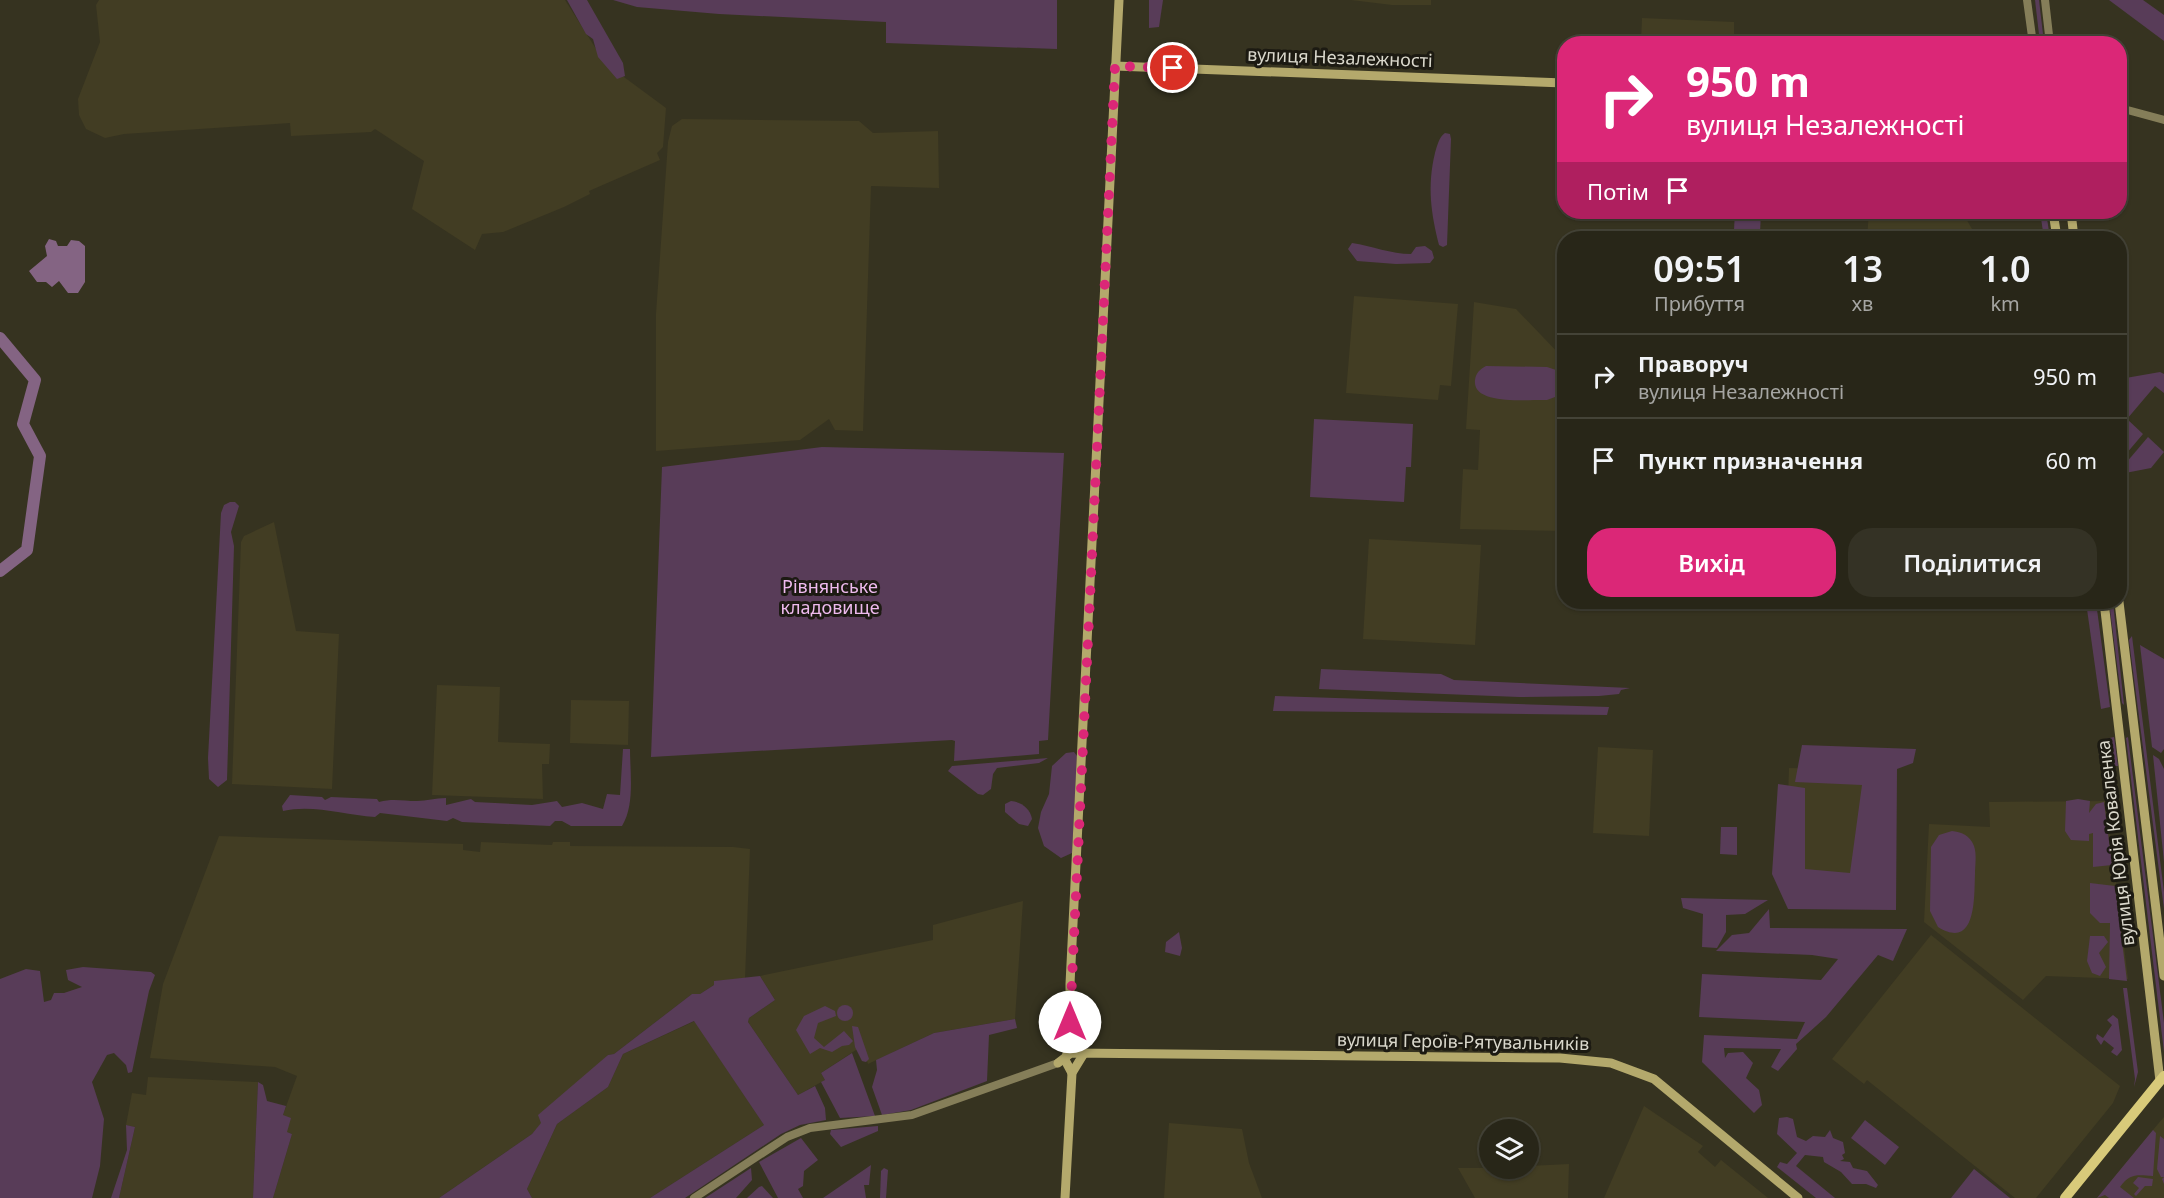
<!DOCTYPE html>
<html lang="uk">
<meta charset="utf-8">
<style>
body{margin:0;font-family:"Noto Sans",sans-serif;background:#343225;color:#f1f3f6;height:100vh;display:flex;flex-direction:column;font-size:22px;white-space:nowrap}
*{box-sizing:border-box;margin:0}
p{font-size:20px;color:#a5a5a2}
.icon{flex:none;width:33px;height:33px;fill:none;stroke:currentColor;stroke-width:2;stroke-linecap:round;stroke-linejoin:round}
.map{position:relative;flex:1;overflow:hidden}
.details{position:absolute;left:1557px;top:231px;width:570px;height:378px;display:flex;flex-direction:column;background:#282618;border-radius:24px;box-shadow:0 2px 4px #0004,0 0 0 2px #444337}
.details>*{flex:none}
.guide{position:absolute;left:1557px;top:36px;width:570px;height:183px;border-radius:24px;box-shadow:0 2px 4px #0004,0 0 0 2px #444337;background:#db2777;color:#fff;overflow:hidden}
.tools{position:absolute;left:1479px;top:1119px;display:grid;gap:12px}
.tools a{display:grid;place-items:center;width:60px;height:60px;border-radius:50%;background:#282618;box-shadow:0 2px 4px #0004,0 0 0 2px #444337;font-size:30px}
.pin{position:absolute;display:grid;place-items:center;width:51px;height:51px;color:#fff;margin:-26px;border:3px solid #fff;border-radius:50%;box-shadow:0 2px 6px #0007}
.me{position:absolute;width:66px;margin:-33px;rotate:0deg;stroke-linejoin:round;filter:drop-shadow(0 0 4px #0008)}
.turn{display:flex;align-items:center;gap:21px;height:126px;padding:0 30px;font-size:27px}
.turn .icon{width:78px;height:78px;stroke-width:2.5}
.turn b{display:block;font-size:42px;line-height:51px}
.then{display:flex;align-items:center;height:57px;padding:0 30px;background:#0003;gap:12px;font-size:22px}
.eta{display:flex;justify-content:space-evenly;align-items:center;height:102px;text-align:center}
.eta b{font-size:36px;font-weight:600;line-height:42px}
.action{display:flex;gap:12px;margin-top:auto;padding:12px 30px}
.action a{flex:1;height:69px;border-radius:24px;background:#db2777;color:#fff;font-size:24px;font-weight:600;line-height:69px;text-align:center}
.action a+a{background:#343225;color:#f1f3f6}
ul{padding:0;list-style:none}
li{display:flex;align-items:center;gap:18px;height:84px;padding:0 30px;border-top:2px solid #444337}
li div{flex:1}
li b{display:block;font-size:22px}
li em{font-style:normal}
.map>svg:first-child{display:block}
.built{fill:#423d23}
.green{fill:#583c58}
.water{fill:#846483}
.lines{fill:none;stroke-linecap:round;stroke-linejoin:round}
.river{stroke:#846483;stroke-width:12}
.tertiary{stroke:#857e59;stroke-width:8}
.secondary{stroke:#b4a96c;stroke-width:9}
.primary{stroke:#d8ca7a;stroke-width:10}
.route{stroke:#db2777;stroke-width:10;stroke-dasharray:0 18}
.labels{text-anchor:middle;stroke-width:6;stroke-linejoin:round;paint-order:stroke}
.street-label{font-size:18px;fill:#dad8cc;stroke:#1c1a12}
.park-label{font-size:18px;fill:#eebaee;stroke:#1c1a12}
</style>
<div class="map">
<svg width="2164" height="1198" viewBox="0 0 2164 1198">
<rect width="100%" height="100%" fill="#363320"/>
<g class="built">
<path d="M99,0H565L605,63L666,108L663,147L657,153L660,160L589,191L590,194L564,207L503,232L482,234L475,250L412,209L424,161L375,129L371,132L291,136L290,123L124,134L105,138L86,129L79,115L78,99L100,42L96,5Z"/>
<path d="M1351,0H1431V5H1392Z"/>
<path d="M1642,18L1734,22V43H1641Z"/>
<path d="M682,119L859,121L873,133L938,131L939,188L871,186L863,431L835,430L829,419L800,440L656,451V314L668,142L672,126Z"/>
<path d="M1869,212H1962L1975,234V238H1867Z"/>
<path d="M1354,296L1458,304L1451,386L1440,385L1438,400L1346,393Z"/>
<path d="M1474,302L1516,309L1564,359V531L1460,529L1463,469L1478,470L1480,430L1466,429Z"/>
<path d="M274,522L296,631L339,634L332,789L232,784L241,542L244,536Z"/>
<path d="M1369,539L1481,545L1475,645L1363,639Z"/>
<path d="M437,685L500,687L498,742L550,744L549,764H542L543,799L432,795Z"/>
<path d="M571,700L629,701L628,745L570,743Z"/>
<path d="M1598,747L1653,750L1649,836L1593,833Z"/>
<path d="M1789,768L1879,770L1872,895L1785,892Z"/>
<path d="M2106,801L2128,979L2046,976L2023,1000L1924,922L1929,824L1990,827L1989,802Z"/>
<path d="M219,836L463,844V850L480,852L481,842L552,845L553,842H570V846L733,847L750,849L745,979L714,981V985L700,994H692L614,1054L608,1055L532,1134L439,1198H273L292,1134L287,1132L283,1115L297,1076L275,1067L150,1058L163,984Z"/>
<path d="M1023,901L1015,1019L934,1033L868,1064L862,1046L821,1073L825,1080L798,1095L748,1022L749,1018L775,1000L760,976L933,940V925Z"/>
<path d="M1931,935L2120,1086L2113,1103L2036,1198H2015L1867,1080L1864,1084L1832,1059Z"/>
<path d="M695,1021L764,1125L650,1198H532L527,1189L557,1124L608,1087L623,1054Z"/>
<path d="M148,1077L258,1082L253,1198H119L135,1127L126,1125L132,1093L146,1095Z"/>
<path d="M1644,1106L1703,1146L1698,1152L1715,1167L1721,1160L1768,1198H1604Z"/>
<path d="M2164,1117V1198H2097L2158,1124Z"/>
<path d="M1169,1123L1242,1129L1249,1163L1262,1198H1164Z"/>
<path d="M1569,1164L1568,1198H1475L1458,1168H1528L1529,1166Z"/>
</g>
<g class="green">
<path d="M567,0H587L623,63L625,76L617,79L598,57L593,39L586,34Z"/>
<path d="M613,0H1057V49L886,43V22L719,14L637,7Z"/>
<path d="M1149,0H1163L1159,27L1149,28Z"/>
<path d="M2035,0H2039L2044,43H2040Z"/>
<path d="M2109,0H2143L2164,15V41Z"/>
<path d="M1445,133L1450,134L1451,139L1447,245L1443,247L1439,245C1431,213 1427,186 1435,153C1437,146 1439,137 1445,133Z"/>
<path d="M1735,212H1761L1760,233L1734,230Z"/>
<path d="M2040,212H2046L2050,238H2044Z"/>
<path d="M1352,243C1372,246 1391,254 1411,254L1416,247L1425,246L1432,251L1434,258L1430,263L1396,264L1357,261L1348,249Z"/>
<path d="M1486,366L1547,367L1556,370L1561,377L1562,388L1555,397L1547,400C1530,399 1472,406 1475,380C1476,373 1480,369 1486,366Z"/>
<path d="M2160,372L2164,374V393L2155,386L2127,419L2143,434L2120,461V379Z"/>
<path d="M1314,419L1413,424L1411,467H1406L1404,502L1310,497Z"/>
<path d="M2148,437L2164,452L2151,468L2120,474V470Z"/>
<path d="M822,447L1064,453L1048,740L1039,741V754L954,761L955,741L952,740L651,757L662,467Z"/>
<path d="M230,502H235L239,506L231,532L234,546L227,780L218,787L209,779L208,758L221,513L224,505Z"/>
<path d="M2086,602H2096L2110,707L2101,709Z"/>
<path d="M2109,602H2113L2124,705L2122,703Z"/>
<path d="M2132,636L2164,892V909L2129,640Z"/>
<path d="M2140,645L2164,659V749L2161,753L2152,747Z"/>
<path d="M1321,669L1441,674L1454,680L1630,688L1621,690L1619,694L1599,696L1519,697L1319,689Z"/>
<path d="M1275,696L1609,707L1607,715L1273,711Z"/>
<path d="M2114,737L2118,766H2109L2105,739Z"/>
<path d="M2128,737L2164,1023V1052L2126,738Z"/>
<path d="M1802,745L1916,749L1913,763L1897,769L1896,910L1788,909L1772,874L1778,784L1805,788V869L1850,873L1862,785L1795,782Z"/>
<path d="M623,749H630C630,773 635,805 622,826H571L562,821H555L550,826L462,822L453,818L447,821L380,813L375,817C344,815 313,804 283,811L282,806L290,795L322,797L325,800L331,797L377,799L379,802C393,798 403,801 417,801C427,801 435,798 446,798V805L471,799L475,802L532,805L557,801L562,807L582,803L603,809L607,794L620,795Z"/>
<path d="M1074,752L1077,756L1072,853L1061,858L1044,846L1038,828L1041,812L1049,794L1052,766L1066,753Z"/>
<path d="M2153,755L2159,759L2164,769V862Z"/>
<path d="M1048,758L1039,763L997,768L993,774L991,789L983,795L978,794L948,771L952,766Z"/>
<path d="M2078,799L2090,801L2089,813L2096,804L2104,802L2112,865L2093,867V833L2089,834V841L2071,840L2065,831L2066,801Z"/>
<path d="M1011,801C1021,802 1030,808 1032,819L1028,826L1019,824L1005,812V804Z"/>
<path d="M1721,827H1737V855L1720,854Z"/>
<path d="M1952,831C1961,832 1970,835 1974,846C1977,854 1975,866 1975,874C1974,896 1977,951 1938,927L1930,911L1931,847L1939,835Z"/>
<path d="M2090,883L2115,886L2127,981L2109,979L2110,923H2100L2090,913Z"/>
<path d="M1681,898L1768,900L1745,914L1726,915V932L1717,948L1702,947L1703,914L1683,908Z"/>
<path d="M1769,909L1770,928L1907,929L1893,961L1878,955L1826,1017L1796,1044L1797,1049L1778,1071L1771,1067L1781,1049L1724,1048L1725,1058L1728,1053L1743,1052L1753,1063L1746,1078L1759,1090L1762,1105L1754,1113L1702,1062L1704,1035L1797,1039L1805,1022L1699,1017L1702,974L1821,980L1838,959L1812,955L1716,951L1732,935L1749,933Z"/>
<path d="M1179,932L1182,948L1180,956L1165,952L1166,942Z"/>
<path d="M2090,936H2104L2108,942L2099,953L2106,967L2100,976L2092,973L2087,961Z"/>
<path d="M83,967L151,972L155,975L149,991L132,1072L128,1073L126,1065L114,1053L107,1055L92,1082L104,1119L100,1166L92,1198H0V979L26,969L40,971L44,1002L51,1000L54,993H64L82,987L68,980L66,970Z"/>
<path d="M760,976L775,1000L749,1018L748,1022L798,1095L815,1086L825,1108L826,1120L800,1125L781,1134L685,1198H650L764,1125L694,1021L623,1054L608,1087L557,1124L527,1189L532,1198H439L532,1134L541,1123L538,1115L608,1055L614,1054L692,994H700L714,985V981Z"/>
<path d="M2123,988H2127L2138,1072L2134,1087L2135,1079Z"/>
<circle cx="845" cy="1013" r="8"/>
<path d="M825,1006L835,1011L836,1016L818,1023L814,1038L824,1047L844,1031L853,1041L849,1045L842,1046L832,1052L820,1048L810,1054L796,1030L804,1016Z"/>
<path d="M2113,1015L2118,1019L2122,1050L2117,1056L2111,1052L2114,1048L2104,1040L2101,1045L2096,1038L2097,1034L2103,1038L2112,1025L2107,1020Z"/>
<path d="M1015,1019L1017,1028L989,1035L987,1081L911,1110L882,1115L872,1087L877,1070L876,1060L934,1033Z"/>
<path d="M852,1026L858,1027L869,1059L866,1062L862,1061L855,1047Z"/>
<path d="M852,1053L875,1116L840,1118L821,1082L825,1080L821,1073Z"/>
<path d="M258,1082L263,1085L267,1101L286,1106L283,1115L291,1118L287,1132L292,1134L273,1198H253Z"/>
<path d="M1787,1117L1793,1119L1797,1137L1806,1141L1813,1136L1825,1137L1830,1130L1833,1138L1843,1142L1845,1153L1842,1155L1844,1159L1840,1161L1850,1162L1853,1168L1867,1171L1878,1185L1876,1188L1866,1184H1852L1841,1172L1824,1162L1823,1157L1805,1155L1796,1166L1835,1198H1816L1777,1167L1780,1162L1787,1164L1797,1153L1777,1134L1779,1118Z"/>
<path d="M1865,1120L1899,1147L1885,1165L1851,1138Z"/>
<path d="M126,1125L135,1127L119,1198H111L127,1150Z"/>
<path d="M878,1126V1131L841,1147L830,1134L831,1130Z"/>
<path d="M2153,1130L2156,1133L2153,1176C2137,1175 2130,1173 2120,1187L2134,1198H2109L2105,1195L2097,1198Z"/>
<path d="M2160,1136L2164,1139V1184L2162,1179L2164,1177H2161L2157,1169Z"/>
<path d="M801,1138L818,1160L804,1171L803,1186L798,1189L803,1198H778L759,1162Z"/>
<path d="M871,1165L869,1185H864L866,1198H823Z"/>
<path d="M751,1168L752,1180L736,1198H705Z"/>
<path d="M884,1168L888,1170L886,1198H880L881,1171Z"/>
<path d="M1974,1169L2010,1198H1951Z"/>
<path d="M2138,1177L2153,1179L2152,1186H2145L2136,1196L2134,1194L2139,1188L2133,1183Z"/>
<path d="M762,1186L773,1198H747L759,1187Z"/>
</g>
<path class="water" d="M49,239L56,241L58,246H67L71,240L79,241L85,246V282L78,293H68L59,281L52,287L46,282H37L29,271L47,256L45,246Z"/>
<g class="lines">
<path class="river" d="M0,338L35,380L23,424L40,456L27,550L0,571"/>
<g class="tertiary">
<path d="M2027,0L2033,44"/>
<path d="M2045,0L2050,44"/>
<path d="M2120,108L2164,120"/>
<path d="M694,1198L787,1137L810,1128L912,1115L1058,1063"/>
</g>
<g class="secondary">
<path d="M1115,66L1564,83"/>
<path d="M2053,212L2057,238"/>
<path d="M2071,212L2074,238"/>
<path d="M2104,602L2160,1081"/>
<path d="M2119,602L2164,976"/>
<path d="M1058,1063L1071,1053L1560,1058L1611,1063L1654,1079L1798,1198"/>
<path d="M1072,1073L1065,1060L1070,1044V984L1119,0"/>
<path d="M1065,1198L1072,1073L1083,1055"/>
</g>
<path class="primary" d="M2065,1198L2164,1076"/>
</g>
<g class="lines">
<path class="route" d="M1070,1022L1115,66L1173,68"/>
</g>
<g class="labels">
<g class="street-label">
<text transform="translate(1340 58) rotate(2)" y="6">вулиця Незалежності</text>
<text transform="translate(2116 843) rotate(-97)" y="6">вулиця Юрія Коваленка</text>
<text transform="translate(1463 1042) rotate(1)" y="6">вулиця Героїв-Рятувальників</text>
</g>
<g class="park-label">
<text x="830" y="593">Рівнянське<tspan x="830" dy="21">кладовище</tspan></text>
</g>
</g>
</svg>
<div class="tools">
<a><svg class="icon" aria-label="layers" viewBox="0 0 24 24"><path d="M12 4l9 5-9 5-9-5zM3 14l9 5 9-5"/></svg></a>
</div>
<div class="pin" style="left:1173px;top:68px;background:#d93025"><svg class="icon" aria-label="arrive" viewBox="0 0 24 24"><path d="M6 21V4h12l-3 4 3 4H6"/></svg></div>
<svg class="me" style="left:1070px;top:1022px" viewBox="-20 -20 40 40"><circle r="19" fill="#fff"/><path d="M0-13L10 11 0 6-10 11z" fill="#db2777"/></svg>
<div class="guide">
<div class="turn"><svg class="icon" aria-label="right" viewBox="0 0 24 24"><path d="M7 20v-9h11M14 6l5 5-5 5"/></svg><div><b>950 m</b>вулиця Незалежності</div></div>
<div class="then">Потім<svg class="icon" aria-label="arrive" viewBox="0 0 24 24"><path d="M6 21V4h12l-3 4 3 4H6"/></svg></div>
</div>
<section class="details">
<div class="eta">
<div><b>09:51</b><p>Прибуття</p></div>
<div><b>13</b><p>хв</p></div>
<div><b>1.0</b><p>km</p></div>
</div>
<ul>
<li><svg class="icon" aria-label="right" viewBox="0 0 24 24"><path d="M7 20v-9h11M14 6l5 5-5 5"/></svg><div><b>Праворуч</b><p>вулиця Незалежності</p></div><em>950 m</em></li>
<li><svg class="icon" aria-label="arrive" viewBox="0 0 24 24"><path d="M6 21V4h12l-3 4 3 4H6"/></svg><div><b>Пункт призначення</b></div><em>60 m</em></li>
</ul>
<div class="action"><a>Вихід</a><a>Поділитися</a></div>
</section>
</div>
